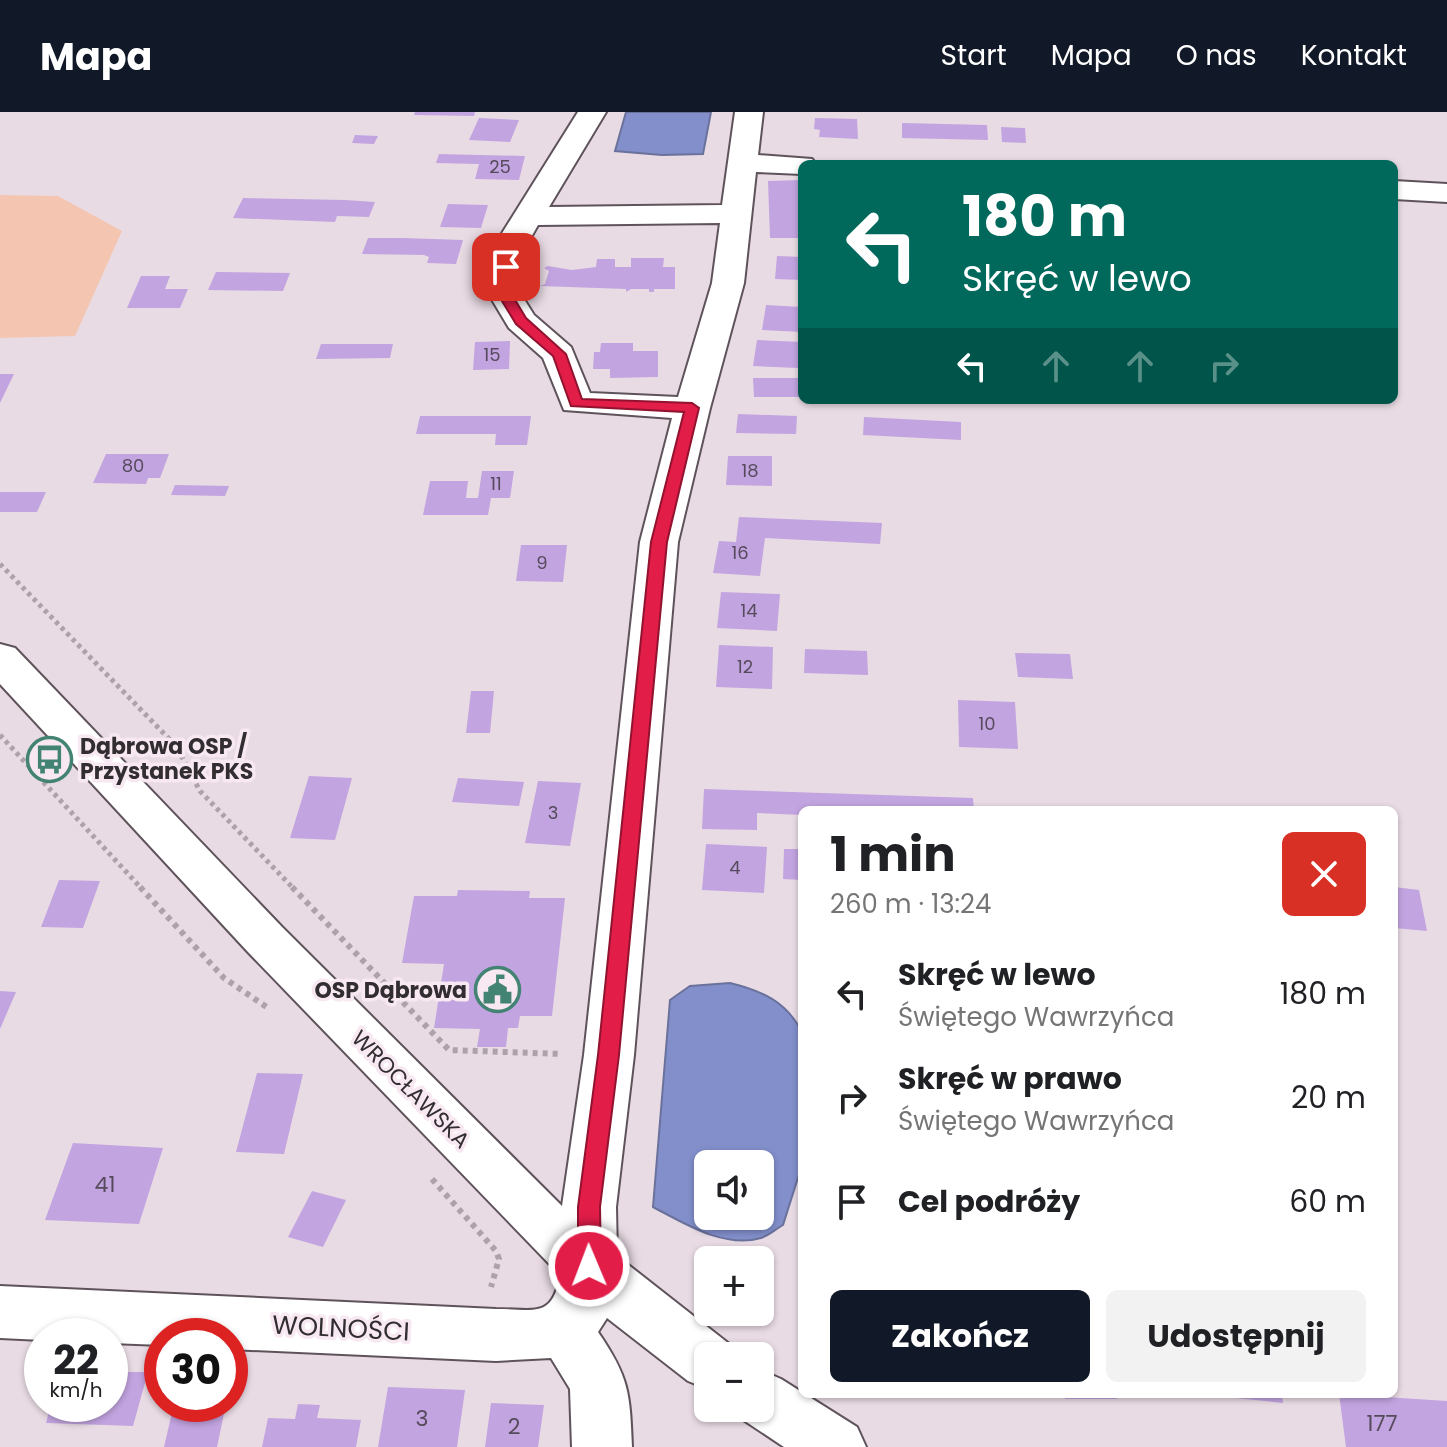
<!DOCTYPE html>
<html lang="pl">
<meta charset="utf-8">
<style>
body{margin:0;font-family:Poppins,sans-serif;background:#f2f2f2;color:#202124;height:100vh;display:flex;flex-direction:column;font-size:30px;white-space:nowrap}
*{box-sizing:border-box;margin:0}
p{font-size:26px;color:#757577}
.icon{flex:none;width:44px;height:44px;fill:none;stroke:currentColor;stroke-width:2;stroke-linecap:round;stroke-linejoin:round}
.map{position:relative;flex:1;overflow:hidden}
.side{position:absolute;left:798px;top:694px;width:600px;height:592px;display:flex;flex-direction:column;background:#fff;border-radius:12px;box-shadow:0 2px 6px #0004}
.side>*{flex:none}
.guide{position:absolute;left:798px;top:48px;width:600px;height:244px;border-radius:12px;box-shadow:0 2px 6px #0004;background:#00695c;color:#fff;overflow:hidden}
.tools{position:absolute;left:694px;top:1038px;display:grid;gap:16px}
.tools a{display:grid;place-items:center;width:80px;height:80px;border-radius:12px;background:#fff;box-shadow:0 2px 6px #0004;font-size:40px}
.speed{position:absolute;left:24px;top:1206px;display:flex;gap:16px;font-size:40px;font-weight:700;text-align:center}
.speed>*{display:grid;place-content:center;width:104px;height:104px;border-radius:50%;background:#fff;box-shadow:0 2px 6px #0004;line-height:1}
.speed small{font-size:20px;font-weight:400}
.speed .limit{border:12px solid #d22;background:#fff;color:#111}
.pin{position:absolute;display:grid;place-items:center;width:68px;height:68px;color:#fff;margin:-34px;border-radius:16px;box-shadow:0 4px 12px #0006}
.me{position:absolute;width:88px;margin:-44px;rotate:359deg;stroke-linejoin:round;filter:drop-shadow(0 0 6px #0008)}
.turn{display:flex;align-items:center;gap:28px;height:168px;padding:0 32px;font-size:36px}
.turn .icon{width:104px;height:104px;stroke-width:2.5}
.turn b{display:block;font-size:56px;line-height:68px}
.lanes{display:flex;align-items:center;height:76px;padding:0 32px;background:#0003;justify-content:center;gap:40px;direction:ltr}
.lanes .off{opacity:.35}
.round{display:grid;place-items:center;flex:none;width:84px;height:84px;border-radius:12px;background:#f2f2f2}
.headline{display:flex;align-items:center;justify-content:space-between;height:136px;padding:0 32px}
h1{font-size:48px;font-weight:700;line-height:60px}
.primary-button{display:flex;gap:16px;margin-top:auto;padding:16px 32px}
.primary-button a{flex:1;height:92px;border-radius:12px;background:#111827;color:#fff;font-size:32px;font-weight:700;line-height:92px;text-align:center}
.primary-button a+a{background:#f2f2f2;color:#202124}
ul{padding:0;list-style:none}
li{display:flex;align-items:center;gap:24px;height:104px;padding:0 32px}
li div{flex:1}
li b{display:block;font-size:30px}
li em{font-style:normal}
header{display:flex;align-items:center;gap:48px;box-sizing:border-box;height:112px;padding:0 40px;background:#111827;color:#fff}
header strong{font-size:38px}
nav{display:flex;gap:44px;margin-inline-start:auto;font-size:28px}
.map>svg:first-child{display:block}
.green{fill:#f4c6b1}
.water{fill:#828fcb;stroke:#6a729c;stroke-width:2;fill-rule:evenodd}
.building{fill:#c2a4e0}
.lines{fill:none;stroke-linecap:round;stroke-linejoin:round}
.minor-casing{stroke:#5f535b;stroke-width:4}
.path-far1{stroke:#ada2a9;stroke-width:5;stroke-dasharray:4 4;stroke-linecap:butt}
.path{stroke:#ada2a9;stroke-width:6;stroke-dasharray:5 5;stroke-linecap:butt}
.minor{fill:#fff;fill-rule:evenodd}
.route{fill:#e11d48;stroke:#92132f;stroke-width:2}
.labels{text-anchor:middle;stroke-width:7;stroke-linejoin:round;paint-order:stroke}
.number-label{font-size:18px;fill:#564b5c}
.poi-label{font-size:22px;font-weight:bold;fill:#322d30;stroke:#f7e8f1;text-anchor:start}
.street-label{font-size:22px;fill:#322d30;stroke:#f7e8f1}
.near-number-label{font-size:22px;fill:#564b5c}
.near-street-label{font-size:26px;fill:#322d30;stroke:#f7e8f1}
</style>
<header>
<strong>Mapa</strong>
<nav><a>Start</a><a>Mapa</a><a>O nas</a><a>Kontakt</a></nav>
</header>
<div class="map">
<svg width="1447" height="1335" viewBox="0 0 1447 1335">
<rect width="100%" height="100%" fill="#e9dbe4"/>
<path class="green" d="M0,83L58,84L122,119L75,224L0,226Z"/>
<g class="water">
<path d="M626,0H711L703,42L662,43L615,39Z"/>
<path d="M730,871C762,879 786,889 802,920V1053L783,1113C776,1117 768,1124 761,1126C724,1137 684,1111 653,1095L670,888L690,874ZM708,1052H760V1104H708Z"/>
</g>
<g class="building">
<path d="M415,0H475L474,4L414,3Z"/>
<path d="M479,6L519,8L510,30L469,28Z"/>
<path d="M815,6L857,7L858,27L819,25L820,18L814,17Z"/>
<path d="M902,11L987,13L988,28L902,26Z"/>
<path d="M1001,15L1025,16L1026,31L1002,30Z"/>
<path d="M355,23L378,24L374,32L352,31Z"/>
<path d="M439,42L525,44L519,68L475,67L479,52L436,51Z"/>
<path d="M802,68V126H770L768,69Z"/>
<path d="M243,86L345,88L375,90L369,105L337,104L335,110L233,106Z"/>
<path d="M448,92L488,93L481,116L440,115Z"/>
<path d="M368,126H403L463,128L456,152L427,151L429,145L424,143L362,142Z"/>
<path d="M777,144L802,145V168L775,167Z"/>
<path d="M631,146H664L663,155H675V177H654V180H649V177H631L626,180V177L540,174L545,172L549,159L544,156L548,154L572,158L596,155L597,147H615V155H631Z"/>
<path d="M216,160L290,161L283,179L208,178Z"/>
<path d="M141,164H170L165,177H188L180,196H127Z"/>
<path d="M766,193L802,195V220L762,218Z"/>
<path d="M757,228L802,230L798,256L753,254Z"/>
<path d="M510,229L509,257L473,258L475,230Z"/>
<path d="M601,231H633V239H658V265L610,266V257H593L594,240H600Z"/>
<path d="M321,232H393L390,246L316,247Z"/>
<path d="M0,262H14L0,291Z"/>
<path d="M753,266H802V285H754Z"/>
<path d="M738,302L797,304L796,322L736,321Z"/>
<path d="M420,304H531L527,333H495L496,322H416Z"/>
<path d="M864,305L961,310V328L863,323Z"/>
<path d="M106,342H169L160,366H148L146,372L93,371Z"/>
<path d="M728,344H772V374L726,373Z"/>
<path d="M482,359H514L510,386H491L488,403H423L430,369H468L466,386H478Z"/>
<path d="M175,373L229,374L225,384L171,383Z"/>
<path d="M0,380H46L37,400H0Z"/>
<path d="M739,405L882,411L880,432L765,426L760,464L713,461L719,429L736,430Z"/>
<path d="M521,433H567L563,470L516,469Z"/>
<path d="M721,480L780,482L777,519L717,516Z"/>
<path d="M719,533L773,535L772,577L716,575Z"/>
<path d="M805,537L867,539L868,563L804,561Z"/>
<path d="M1015,541L1070,542L1073,567L1018,565Z"/>
<path d="M471,579H494L490,621H466Z"/>
<path d="M958,588L1015,590L1018,637L959,635Z"/>
<path d="M309,664L352,666L335,728L290,726Z"/>
<path d="M458,666L524,670L519,694L452,690Z"/>
<path d="M538,669L581,671L570,734L525,731Z"/>
<path d="M704,677L973,686L974,698H802V703L757,701V718L702,717Z"/>
<path d="M706,732L767,735L764,781L702,778Z"/>
<path d="M784,737H802V768L783,767Z"/>
<path d="M59,768L100,769L83,816L41,815Z"/>
<path d="M1394,775L1419,778L1427,819L1394,816Z"/>
<path d="M458,778L530,779L529,786H565L552,904H520L518,916H508L506,935H477L480,917L434,916L444,852L402,851L414,784H457Z"/>
<path d="M0,879L16,880L0,917Z"/>
<path d="M257,961L303,962L284,1042L236,1040Z"/>
<path d="M73,1031L163,1036L139,1112L45,1108Z"/>
<path d="M312,1079L346,1088L323,1135L288,1125Z"/>
<path d="M110,1260H148L133,1314L46,1311L51,1292H110Z"/>
<path d="M388,1275L465,1278L457,1335H378Z"/>
<path d="M1064,1282H1117V1287H1065Z"/>
<path d="M1216,1282H1282L1283,1291L1216,1284Z"/>
<path d="M1339,1282L1447,1289V1335H1346Z"/>
<path d="M491,1291L544,1293L538,1335H485Z"/>
<path d="M174,1292H226L217,1335H164Z"/>
<path d="M298,1292L320,1293L317,1306L361,1308L356,1335H262L268,1306L295,1307Z"/>
</g>
<g class="lines">
<defs>
<g id="minor">
<path d="M578,0H606L549,95L722,93L735,0H763L758,43L812,47L816,52H802V62L756,60L744,171L710,296L678,430L634,943L616,1095L617,1144L728,1231L734,1244H708V1277L688,1269L607,1206L598,1220C629,1265 630,1281 632,1335H572L570,1277L551,1246L496,1249L230,1237V1224H162V1233L110,1231V1224H42V1228L0,1226V1174L496,1197C534,1197 553,1207 560,1163L248,840L0,572V532L15,536L282,815L562,1094L584,943L640,430L672,306L564,298L543,246L509,216L485,176L494,134ZM720,111L712,171L678,285L590,281L571,235L534,203L517,176L526,134L538,113Z"/>
<path d="M1394,69L1447,72V90L1394,87Z"/>
<path d="M760,1258L781,1267L857,1315L866,1335H784L739,1305L735,1296H760Z"/>
</g>
</defs>
<use href="#minor" class="minor-casing"/>
<g class="path-far1">
<path d="M0,452L176,634L200,679L294,777"/>
<path d="M0,623L142,777"/>
</g>
<g class="path">
<path d="M140,775L224,866L268,896"/>
<path d="M292,775L449,938L562,942"/>
<path d="M432,1067L496,1139L499,1147L491,1175"/>
</g>
<use href="#minor" class="minor"/>
</g>
<path class="route" d="M506,151L512,155L508,176L526,206L566,242L582,287L692,291L699,296L667,430L619,943L600,1095L601,1154L598,1161L589,1164L581,1161L578,1154V1095L598,943L651,430L684,300L571,294L553,244L516,212L494,176L499,155Z"/>
<defs>
<symbol id="bus-ring" viewBox="-11 -11 22 22"><circle r="9.5" fill="#f7e8f1" stroke="#428373" stroke-width="1.5"/><path d="M-5-6H5V4H4V6H2V4H-2V6H-4V4H-5ZM-3.5-4V0h7V-4ZM-3.5 1.2v1.5H-2V1.2ZM2 1.2v1.5H3.5V1.2Z" fill="#428373"/></symbol>
<symbol id="civic-ring" viewBox="-11 -11 22 22"><circle r="9.5" fill="#f7e8f1" stroke="#428373" stroke-width="1.5"/><path d="M-.6-6.5H3V-4.5H.6V-3L4-1V1h2V6H-6V1h2V-1L-.6-3ZM-1.2 2.5V6h2.4V2.5Z" fill="#428373"/></symbol>
</defs>
<g fill-rule="evenodd">
<use href="#bus-ring" x="24" y="622" width="51" height="51"/>
<use href="#civic-ring" x="472" y="852" width="51" height="51"/>
</g>
<g class="labels">
<g class="number-label">
<text x="500" y="61">25</text>
<text x="492" y="249">15</text>
<text x="133" y="360">80</text>
<text x="750" y="365">18</text>
<text x="496" y="378">11</text>
<text x="740" y="447">16</text>
<text x="542" y="457">9</text>
<text x="749" y="505">14</text>
<text x="745" y="561">12</text>
<text x="987" y="618">10</text>
<text x="553" y="707">3</text>
<text x="735" y="762">4</text>
</g>
<g class="poi-label">
<text x="80" y="642">Dąbrowa OSP /<tspan x="80" dy="25">Przystanek PKS</tspan></text>
<text x="467" y="886" text-anchor="end">OSP Dąbrowa</text>
</g>
<g class="street-label">
<text transform="translate(411 977) rotate(45)" y="8">WROCŁAWSKA</text>
</g>
<g class="near-number-label">
<text x="105" y="1080">41</text>
<text x="422" y="1314">3</text>
<text x="1382" y="1319">177</text>
<text x="514" y="1322">2</text>
</g>
<g class="near-street-label">
<text transform="translate(341 1216) rotate(3)" y="9">WOLNOŚCI</text>
</g>
</g>
</svg>
<div class="tools">
<a><svg class="icon" aria-label="sound" viewBox="0 0 24 24"><path d="M4 9h4l5-4v14l-5-4H4zM17 9q2 3 0 6"/></svg></a>
<a>+</a>
<a>−</a>
</div>
<div class="speed"><div>22<small>km/h</small></div><div class="limit">30</div></div>
<div class="pin" style="left:506px;top:155px;background:#d93025"><svg class="icon" aria-label="arrive" viewBox="0 0 24 24"><path d="M6 21V4h12l-3 4 3 4H6"/></svg></div>
<svg class="me" style="left:589px;top:1154px" viewBox="-20 -20 40 40"><circle r="17" fill="#e11d48" stroke="#fff" stroke-width="3"/><path d="M0-11L8 9 0 5-8 9z" fill="#fff"/></svg>
<div class="guide">
<div class="turn"><svg class="icon" aria-label="left" viewBox="0 0 24 24"><path d="M17 20v-9H6M10 6l-5 5 5 5"/></svg><div><b>180 m</b>Skręć w lewo</div></div>
<div class="lanes"><svg class="icon" aria-label="left" viewBox="0 0 24 24"><path d="M17 20v-9H6M10 6l-5 5 5 5"/></svg><svg class="icon off" aria-label="ahead" viewBox="0 0 24 24"><path d="M12 20V5M6 11l6-6 6 6"/></svg><svg class="icon off" aria-label="ahead" viewBox="0 0 24 24"><path d="M12 20V5M6 11l6-6 6 6"/></svg><svg class="icon off" aria-label="right" viewBox="0 0 24 24"><path d="M7 20v-9h11M14 6l5 5-5 5"/></svg></div>
</div>
<section class="side">
<div class="headline"><div><h1>1 min</h1><p>260 m · 13:24</p></div><a class="round" style="background:#d93025;color:#fff"><svg class="icon" aria-label="close" viewBox="0 0 24 24"><path d="M6 6l12 12M18 6L6 18"/></svg></a></div>
<ul>
<li><svg class="icon" aria-label="left" viewBox="0 0 24 24"><path d="M17 20v-9H6M10 6l-5 5 5 5"/></svg><div><b>Skręć w lewo</b><p>Świętego Wawrzyńca</p></div><em>180 m</em></li>
<li><svg class="icon" aria-label="right" viewBox="0 0 24 24"><path d="M7 20v-9h11M14 6l5 5-5 5"/></svg><div><b>Skręć w prawo</b><p>Świętego Wawrzyńca</p></div><em>20 m</em></li>
<li><svg class="icon" aria-label="arrive" viewBox="0 0 24 24"><path d="M6 21V4h12l-3 4 3 4H6"/></svg><div><b>Cel podróży</b></div><em>60 m</em></li>
</ul>
<div class="primary-button"><a>Zakończ</a><a>Udostępnij</a></div>
</section>
</div>
